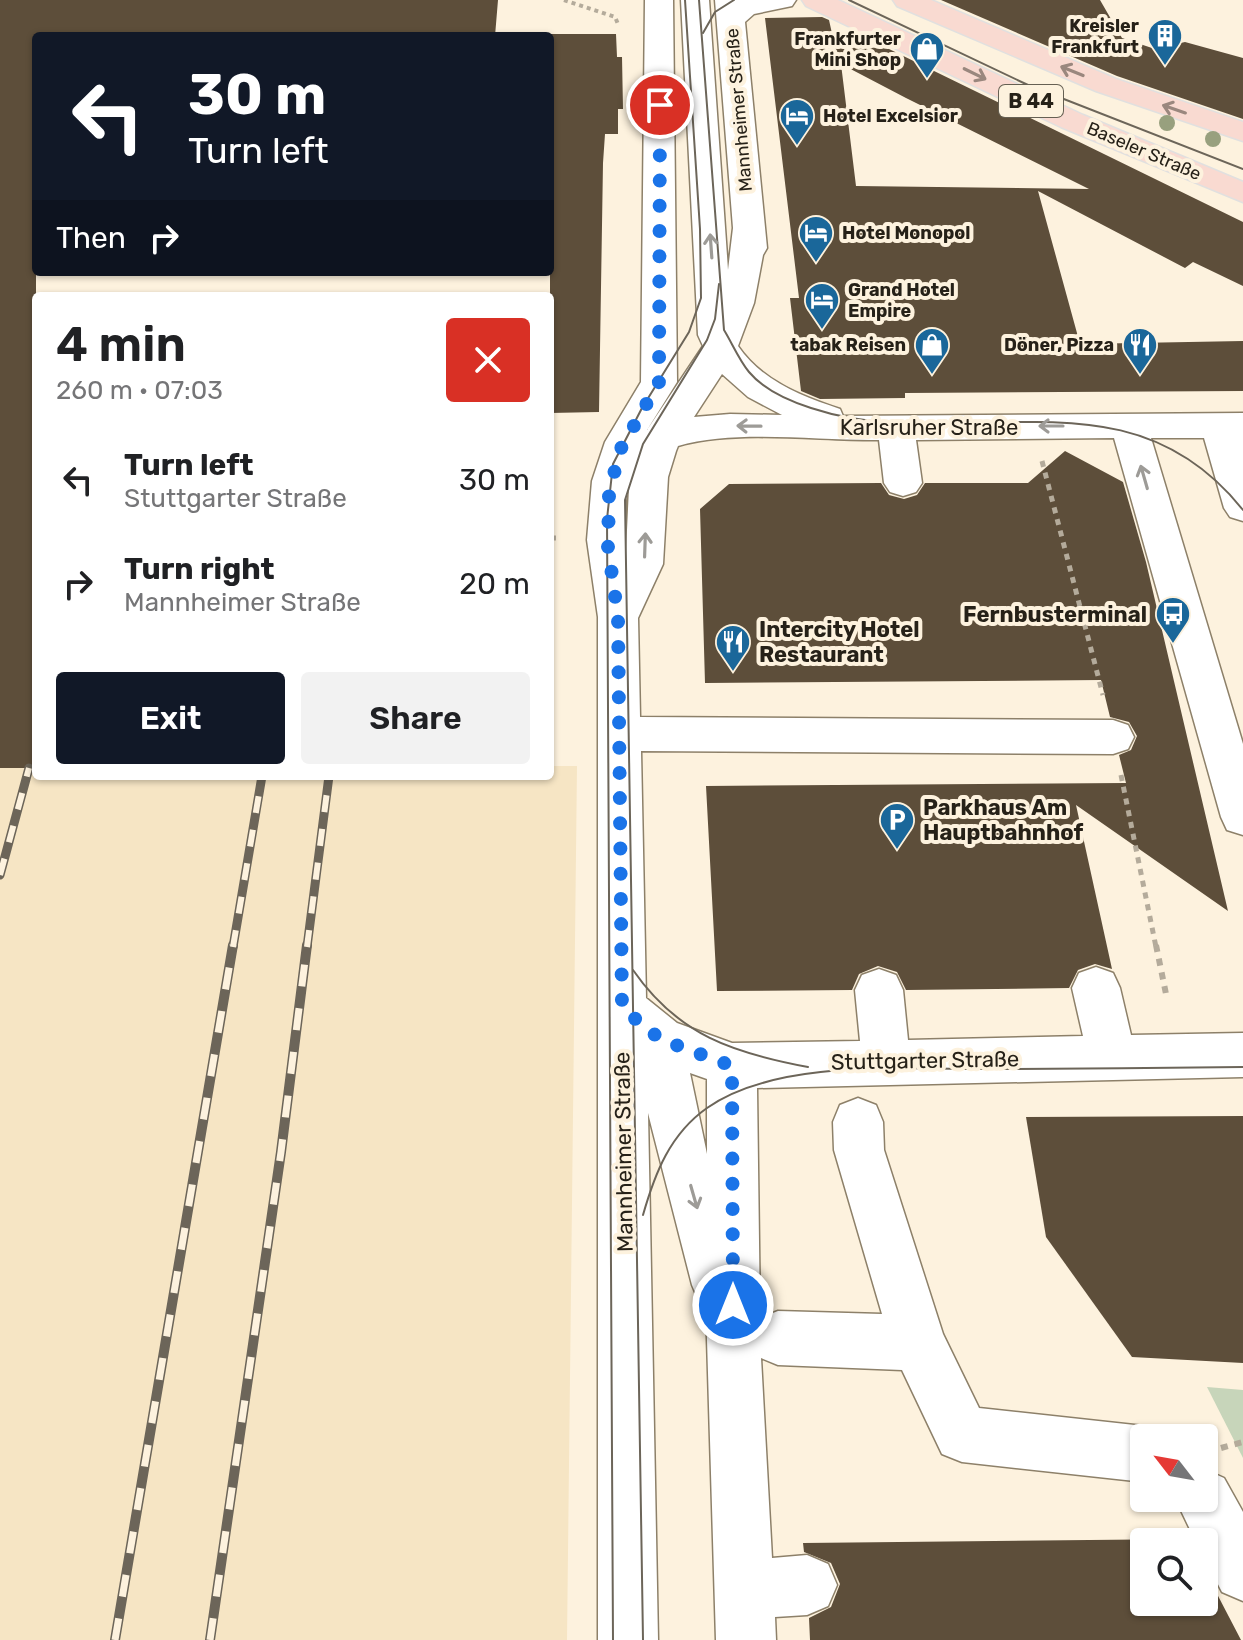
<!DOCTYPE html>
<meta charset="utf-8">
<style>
body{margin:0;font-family:Rubik,sans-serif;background:#f2f2f2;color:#202124;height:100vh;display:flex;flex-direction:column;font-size:30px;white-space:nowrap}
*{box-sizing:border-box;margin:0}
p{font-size:26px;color:#757577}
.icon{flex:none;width:44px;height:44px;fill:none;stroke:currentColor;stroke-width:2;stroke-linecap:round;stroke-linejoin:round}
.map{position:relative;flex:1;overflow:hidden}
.details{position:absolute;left:32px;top:292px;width:522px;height:488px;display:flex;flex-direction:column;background:#fff;border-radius:8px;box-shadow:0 2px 6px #0004}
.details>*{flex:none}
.hud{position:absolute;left:32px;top:32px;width:522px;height:244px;border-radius:8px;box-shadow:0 2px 6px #0004;background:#111827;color:#fff;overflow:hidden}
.needle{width:52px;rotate:301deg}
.buttons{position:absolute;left:1130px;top:1424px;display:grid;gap:16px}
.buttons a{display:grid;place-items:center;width:88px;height:88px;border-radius:8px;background:#fff;box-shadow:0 2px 6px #0004;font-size:40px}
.pin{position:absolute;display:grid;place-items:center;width:68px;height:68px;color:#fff;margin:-34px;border:4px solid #fff;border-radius:50%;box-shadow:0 2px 8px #0007}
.me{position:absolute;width:88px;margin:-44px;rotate:0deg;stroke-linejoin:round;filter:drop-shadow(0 0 6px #0008)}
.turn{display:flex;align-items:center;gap:28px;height:168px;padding:0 24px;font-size:36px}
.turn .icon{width:104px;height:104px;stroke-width:2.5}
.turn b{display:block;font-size:56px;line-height:68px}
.then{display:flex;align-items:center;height:76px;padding:0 24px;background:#0003;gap:16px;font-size:30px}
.round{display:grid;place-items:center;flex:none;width:84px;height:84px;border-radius:8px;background:#f2f2f2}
.summary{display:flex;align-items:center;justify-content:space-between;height:136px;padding:0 24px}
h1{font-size:48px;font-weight:600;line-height:60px}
.primary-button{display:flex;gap:16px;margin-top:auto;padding:16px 24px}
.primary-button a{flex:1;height:92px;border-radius:8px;background:#111827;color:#fff;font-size:32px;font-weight:600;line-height:92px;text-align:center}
.primary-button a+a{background:#f2f2f2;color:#202124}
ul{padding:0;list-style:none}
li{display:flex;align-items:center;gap:24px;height:104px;padding:0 24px}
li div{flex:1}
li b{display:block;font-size:30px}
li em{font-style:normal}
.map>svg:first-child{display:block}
.built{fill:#f6e5c4}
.green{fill:#c7d5ba}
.building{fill:#5d4e3a;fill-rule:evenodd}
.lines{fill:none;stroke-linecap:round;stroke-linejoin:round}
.minor-casing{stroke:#8d8069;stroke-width:3}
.major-casing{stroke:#e1e0df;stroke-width:3}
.path-far2{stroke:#b4ab9b;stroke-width:4;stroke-dasharray:4 4;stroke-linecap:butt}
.path-far1{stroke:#b4ab9b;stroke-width:5;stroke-dasharray:6 6;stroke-linecap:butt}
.path{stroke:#b4ab9b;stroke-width:6;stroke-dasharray:7 7;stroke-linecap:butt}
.minor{fill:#fff;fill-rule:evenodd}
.major{fill:#f9dad1;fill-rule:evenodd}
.tram{stroke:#6c6559;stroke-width:2}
.rail-far1-casing{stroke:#6c6559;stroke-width:9}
.rail-casing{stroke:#6c6559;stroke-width:10}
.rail-far1{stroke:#fdf2de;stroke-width:6;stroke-dasharray:17;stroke-linecap:butt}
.rail{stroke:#fdf2de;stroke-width:7;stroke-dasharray:22;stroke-linecap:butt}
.tree{fill:#98a07e}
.oneway{stroke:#9a877e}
.oneway2{stroke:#9d9b97}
.route{stroke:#1a73e8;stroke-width:14;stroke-dasharray:0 25.2}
.labels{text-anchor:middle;stroke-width:8;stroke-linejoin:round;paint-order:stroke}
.far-poi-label{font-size:18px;font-weight:bold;fill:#262118;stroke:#fdf2de;text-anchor:end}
.far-street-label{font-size:18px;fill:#262118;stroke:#fdf2de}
.shield{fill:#fdf2de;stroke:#666053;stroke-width:2}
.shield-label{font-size:20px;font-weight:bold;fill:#262118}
.street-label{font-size:22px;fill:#262118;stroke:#fdf2de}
.poi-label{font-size:22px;font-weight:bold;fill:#262118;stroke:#fdf2de;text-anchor:start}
</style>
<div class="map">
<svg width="1243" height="1640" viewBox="0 0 1243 1640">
<rect width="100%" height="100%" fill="#fdf2de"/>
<path class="built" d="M550,766H577L567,1640H0V768H36V776H550Z"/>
<path class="green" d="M1207,1387L1243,1390V1458Z"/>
<g class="building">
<path d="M0,0H498L495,36H36V768H0Z"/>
<path d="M941,0H1100L1122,38L1155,49L1185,42L1243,58V119L1117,76Z"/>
<path d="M822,17L829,20L835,47L887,48L1243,222V286L1193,262L1185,268L1038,191L1080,344L1243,341V391L905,393V398L820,399L801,391L790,298H799L765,18ZM841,64L906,98L1089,189L856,186Z"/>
<path d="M550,34H616L617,57H622L623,109H618V134H605L603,163L599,412L550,413Z"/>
<path d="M1065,451L1123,482L1146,562L1228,911L1076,805L1112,969L1095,964L1078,970L1069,988L906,990L897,972L878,966L859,974L852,990L717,991L706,786L1126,783L1119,755L1131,750L1137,736L1129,722L1110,717L1101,680L705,683L700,509L729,484L881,483L889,495L904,499L917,495L925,483H1028Z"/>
<path d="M1243,1116V1363L1132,1357L1046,1237L1026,1117Z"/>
<path d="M1188,1539L1190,1542H1144V1602H1204V1569L1241,1640H810L809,1618L831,1607L840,1584L831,1563L804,1552L803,1543Z"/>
</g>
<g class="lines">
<defs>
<g id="minor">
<path d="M645,0H673L677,382L647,430L703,346L698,335L681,0H709L728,270L733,228L715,0H796L792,6L754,14L745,22L767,248L763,255L754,303L738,346C762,381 801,396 840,409L843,416L1243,413V521L1230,517L1224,508L1204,438H1151L1243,744V835L1227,830L1221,817L1114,438L916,440L922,483L916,492L903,496L890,492L884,483L879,440C819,441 735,429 678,446L676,451L668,477L663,564L638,618L640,717L1113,720L1128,725L1134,737L1128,749L1113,754L641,751L646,998L677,1023L732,1043L860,1041L855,990L862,975L879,969L896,975L903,990L908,1040L1083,1036L1072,988L1079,973L1096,967L1113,973L1120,988L1131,1035L1243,1033V1077L757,1088L760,1318L778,1311L882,1314L834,1150L833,1122L840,1105L858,1098L876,1105L883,1122L884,1150L943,1334L979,1408L1144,1426L1164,1434L1166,1438H1144V1482L962,1462L942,1454L902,1370L778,1365L761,1358L772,1558L807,1555L828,1564L837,1585L828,1606L807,1615L775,1617L776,1640H716L706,1306L700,1304L692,1285L648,1113L658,1640H598V617L587,540L592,481L605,442L641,382ZM722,374L748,397L782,415L730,414L694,417ZM636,460L629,488L626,551V500ZM690,1073L707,1079V1154Z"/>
<path d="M1204,1469L1224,1478L1243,1512V1601L1222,1592L1204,1557V1542H1196L1175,1498H1204Z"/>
</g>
<g id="major">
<path d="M802,0H838L1083,115L1243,182V202L1061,127L806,6Z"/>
<path d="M893,0H931L1116,79L1243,122V141L1096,91L897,6Z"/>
</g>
</defs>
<use href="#minor" class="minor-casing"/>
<use href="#major" class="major-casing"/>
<path class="path-far2" d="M564,0L615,17L618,24"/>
<g class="path-far1">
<path d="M1042,461L1103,695"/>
<path d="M550,538H562"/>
<path d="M1121,775L1156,947"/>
</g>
<g class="path">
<path d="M1156,945L1166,994"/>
<path d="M1221,1448L1243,1442"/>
</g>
<use href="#minor" class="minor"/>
<use href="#major" class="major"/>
<g class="tram">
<path d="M699,0L724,330C732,343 739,360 749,372C764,390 789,401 811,408C961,458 1125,361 1243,510"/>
<path d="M849,0L1028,85L1243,169"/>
<path d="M703,33L715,12L734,0"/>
<path d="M633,970C678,1035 733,1053 808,1067"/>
<path d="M643,1215C655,1173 670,1134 707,1108C780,1057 913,1070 999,1069C1080,1069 1162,1068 1243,1067"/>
<path d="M613,1640L607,519L613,464L642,408L689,332L701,298L700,229L685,0"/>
<path d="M643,1640L625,500L643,444L707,340L715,319L719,284"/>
</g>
<defs>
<g id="rail-far1">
<path d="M0,875L29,768"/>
<path d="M233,947L262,776"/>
<path d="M307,947L329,776"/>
</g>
<g id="rail">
<path d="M115,1640L233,945"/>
<path d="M210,1640L281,1152L307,945"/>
</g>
</defs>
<use href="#rail-far1" class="rail-far1-casing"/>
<use href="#rail" class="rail-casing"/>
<use href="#rail-far1" class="rail-far1"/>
<use href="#rail" class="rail"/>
</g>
<g class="tree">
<circle cx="1167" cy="123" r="8"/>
<circle cx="1213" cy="139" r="8"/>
</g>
<defs><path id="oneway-shaft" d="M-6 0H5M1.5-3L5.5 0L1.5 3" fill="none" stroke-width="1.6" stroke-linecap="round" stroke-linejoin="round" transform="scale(2)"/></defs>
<g class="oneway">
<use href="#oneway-shaft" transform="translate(1072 71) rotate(-158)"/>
<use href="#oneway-shaft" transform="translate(975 74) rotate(26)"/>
<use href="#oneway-shaft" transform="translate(1174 109) rotate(-161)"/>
</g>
<g class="oneway2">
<use href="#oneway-shaft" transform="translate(711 246) rotate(-94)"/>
<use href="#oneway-shaft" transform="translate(749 426) rotate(-179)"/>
<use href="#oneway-shaft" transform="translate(1051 426) rotate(-180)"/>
<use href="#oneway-shaft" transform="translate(1144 477) rotate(-106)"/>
<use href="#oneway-shaft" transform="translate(645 545) rotate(-88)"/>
<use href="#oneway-shaft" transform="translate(694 1197) rotate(74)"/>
</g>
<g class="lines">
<path class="route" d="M660,105L659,382L619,452L609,496L608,547L618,617L622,1008L660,1039L732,1066L733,1305"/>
</g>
<defs>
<symbol id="building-pin" viewBox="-11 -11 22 30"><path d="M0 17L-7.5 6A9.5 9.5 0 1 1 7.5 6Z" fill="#1a679a" stroke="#fdf2de"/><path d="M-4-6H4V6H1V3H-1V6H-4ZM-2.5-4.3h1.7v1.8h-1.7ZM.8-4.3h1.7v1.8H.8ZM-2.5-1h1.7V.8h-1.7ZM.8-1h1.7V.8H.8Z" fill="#fff"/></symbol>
<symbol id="shop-pin" viewBox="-11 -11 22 30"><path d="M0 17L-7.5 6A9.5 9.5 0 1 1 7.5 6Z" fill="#1a679a" stroke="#fdf2de"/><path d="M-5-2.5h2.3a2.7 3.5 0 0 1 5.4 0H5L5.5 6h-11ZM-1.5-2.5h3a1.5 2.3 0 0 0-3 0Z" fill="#fff"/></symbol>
<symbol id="hotel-pin" viewBox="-11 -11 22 30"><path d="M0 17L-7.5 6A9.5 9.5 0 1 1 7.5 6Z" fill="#1a679a" stroke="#fdf2de"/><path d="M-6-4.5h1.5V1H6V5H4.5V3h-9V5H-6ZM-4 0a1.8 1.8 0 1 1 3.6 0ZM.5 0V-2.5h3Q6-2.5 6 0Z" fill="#fff"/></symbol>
<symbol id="restaurant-pin" viewBox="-11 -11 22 30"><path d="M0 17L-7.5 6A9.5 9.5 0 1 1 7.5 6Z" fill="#1a679a" stroke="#fdf2de"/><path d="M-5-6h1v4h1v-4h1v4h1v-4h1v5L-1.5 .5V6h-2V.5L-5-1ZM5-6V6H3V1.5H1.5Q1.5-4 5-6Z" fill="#fff"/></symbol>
<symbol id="bus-pin" viewBox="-11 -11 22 30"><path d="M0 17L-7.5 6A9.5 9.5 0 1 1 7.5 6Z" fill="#1a679a" stroke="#fdf2de"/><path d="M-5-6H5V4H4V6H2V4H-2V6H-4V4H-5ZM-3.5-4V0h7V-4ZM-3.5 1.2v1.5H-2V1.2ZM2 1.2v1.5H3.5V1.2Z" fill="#fff"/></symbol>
<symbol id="parking-pin" viewBox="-11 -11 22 30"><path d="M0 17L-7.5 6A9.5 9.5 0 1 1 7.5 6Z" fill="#1a679a" stroke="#fdf2de"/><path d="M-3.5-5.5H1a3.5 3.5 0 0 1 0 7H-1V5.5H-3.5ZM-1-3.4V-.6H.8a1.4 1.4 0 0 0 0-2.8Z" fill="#fff"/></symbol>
</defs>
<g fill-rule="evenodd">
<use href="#building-pin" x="1145" y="16" width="40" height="54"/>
<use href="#shop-pin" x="907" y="29" width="40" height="54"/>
<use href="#hotel-pin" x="777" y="96" width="40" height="54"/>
<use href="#hotel-pin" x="796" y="213" width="40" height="54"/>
<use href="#hotel-pin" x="802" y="280" width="40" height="54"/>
<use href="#shop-pin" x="912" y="325" width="40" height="54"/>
<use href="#restaurant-pin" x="1120" y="325" width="40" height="54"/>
<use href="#bus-pin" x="1153" y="594" width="40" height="54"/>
<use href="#restaurant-pin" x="713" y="622" width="40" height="54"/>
<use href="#parking-pin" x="877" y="800" width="40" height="54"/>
</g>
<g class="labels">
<g class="far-poi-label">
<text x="1139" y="32">Kreisler<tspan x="1139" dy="21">Frankfurt</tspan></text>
<text x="901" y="45">Frankfurter<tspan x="901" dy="21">Mini Shop</tspan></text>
<text x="823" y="122" text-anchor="start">Hotel Excelsior</text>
<text x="842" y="239" text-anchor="start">Hotel Monopol</text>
<text x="848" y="296" text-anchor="start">Grand Hotel<tspan x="848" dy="21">Empire</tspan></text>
<text x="906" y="351">tabak Reisen</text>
<text x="1114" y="351">Döner, Pizza</text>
</g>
<g class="far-street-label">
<text transform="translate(739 110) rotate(-95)" y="6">Mannheimer Straße</text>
<text transform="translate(1144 151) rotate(23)" y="6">Baseler Straße</text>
</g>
<rect class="shield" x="999" y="85" width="64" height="32" rx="6"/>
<g class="shield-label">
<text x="1031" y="108">B 44</text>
</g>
<g class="street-label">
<text x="929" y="435">Karlsruher Straße</text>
<text transform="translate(925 1060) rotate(-1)" y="8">Stuttgarter Straße</text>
<text transform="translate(623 1152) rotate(-91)" y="8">Mannheimer Straße</text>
</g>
<g class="poi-label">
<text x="1147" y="622" text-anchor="end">Fernbusterminal</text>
<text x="759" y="637">Intercity Hotel<tspan x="759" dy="25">Restaurant</tspan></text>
<text x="923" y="815">Parkhaus Am<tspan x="923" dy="25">Hauptbahnhof</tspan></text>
</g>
</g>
</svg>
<div class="buttons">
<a><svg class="needle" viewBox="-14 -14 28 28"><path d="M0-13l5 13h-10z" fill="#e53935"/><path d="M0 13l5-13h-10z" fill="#757577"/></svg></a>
<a><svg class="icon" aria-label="search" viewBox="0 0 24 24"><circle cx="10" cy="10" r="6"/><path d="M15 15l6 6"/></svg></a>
</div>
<div class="pin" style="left:660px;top:105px;background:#d93025"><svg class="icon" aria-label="arrive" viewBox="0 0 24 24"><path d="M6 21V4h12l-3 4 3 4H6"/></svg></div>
<svg class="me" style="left:733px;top:1305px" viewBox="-20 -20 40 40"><circle r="17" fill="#1a73e8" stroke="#fff" stroke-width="3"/><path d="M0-11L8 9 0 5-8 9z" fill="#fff"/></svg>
<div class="hud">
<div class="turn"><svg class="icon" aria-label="left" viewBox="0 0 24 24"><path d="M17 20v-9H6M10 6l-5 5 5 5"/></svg><div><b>30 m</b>Turn left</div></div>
<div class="then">Then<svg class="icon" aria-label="right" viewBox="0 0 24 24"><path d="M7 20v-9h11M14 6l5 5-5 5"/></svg></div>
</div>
<section class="details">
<div class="summary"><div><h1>4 min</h1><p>260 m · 07:03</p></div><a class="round" style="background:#d93025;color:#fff"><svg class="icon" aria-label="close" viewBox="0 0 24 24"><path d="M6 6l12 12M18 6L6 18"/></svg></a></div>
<ul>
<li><svg class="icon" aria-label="left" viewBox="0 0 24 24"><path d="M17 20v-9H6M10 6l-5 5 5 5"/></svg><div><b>Turn left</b><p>Stuttgarter Straße</p></div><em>30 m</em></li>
<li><svg class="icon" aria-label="right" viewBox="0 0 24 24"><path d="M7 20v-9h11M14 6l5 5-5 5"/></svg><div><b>Turn right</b><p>Mannheimer Straße</p></div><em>20 m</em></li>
</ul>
<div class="primary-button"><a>Exit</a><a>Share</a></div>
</section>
</div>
